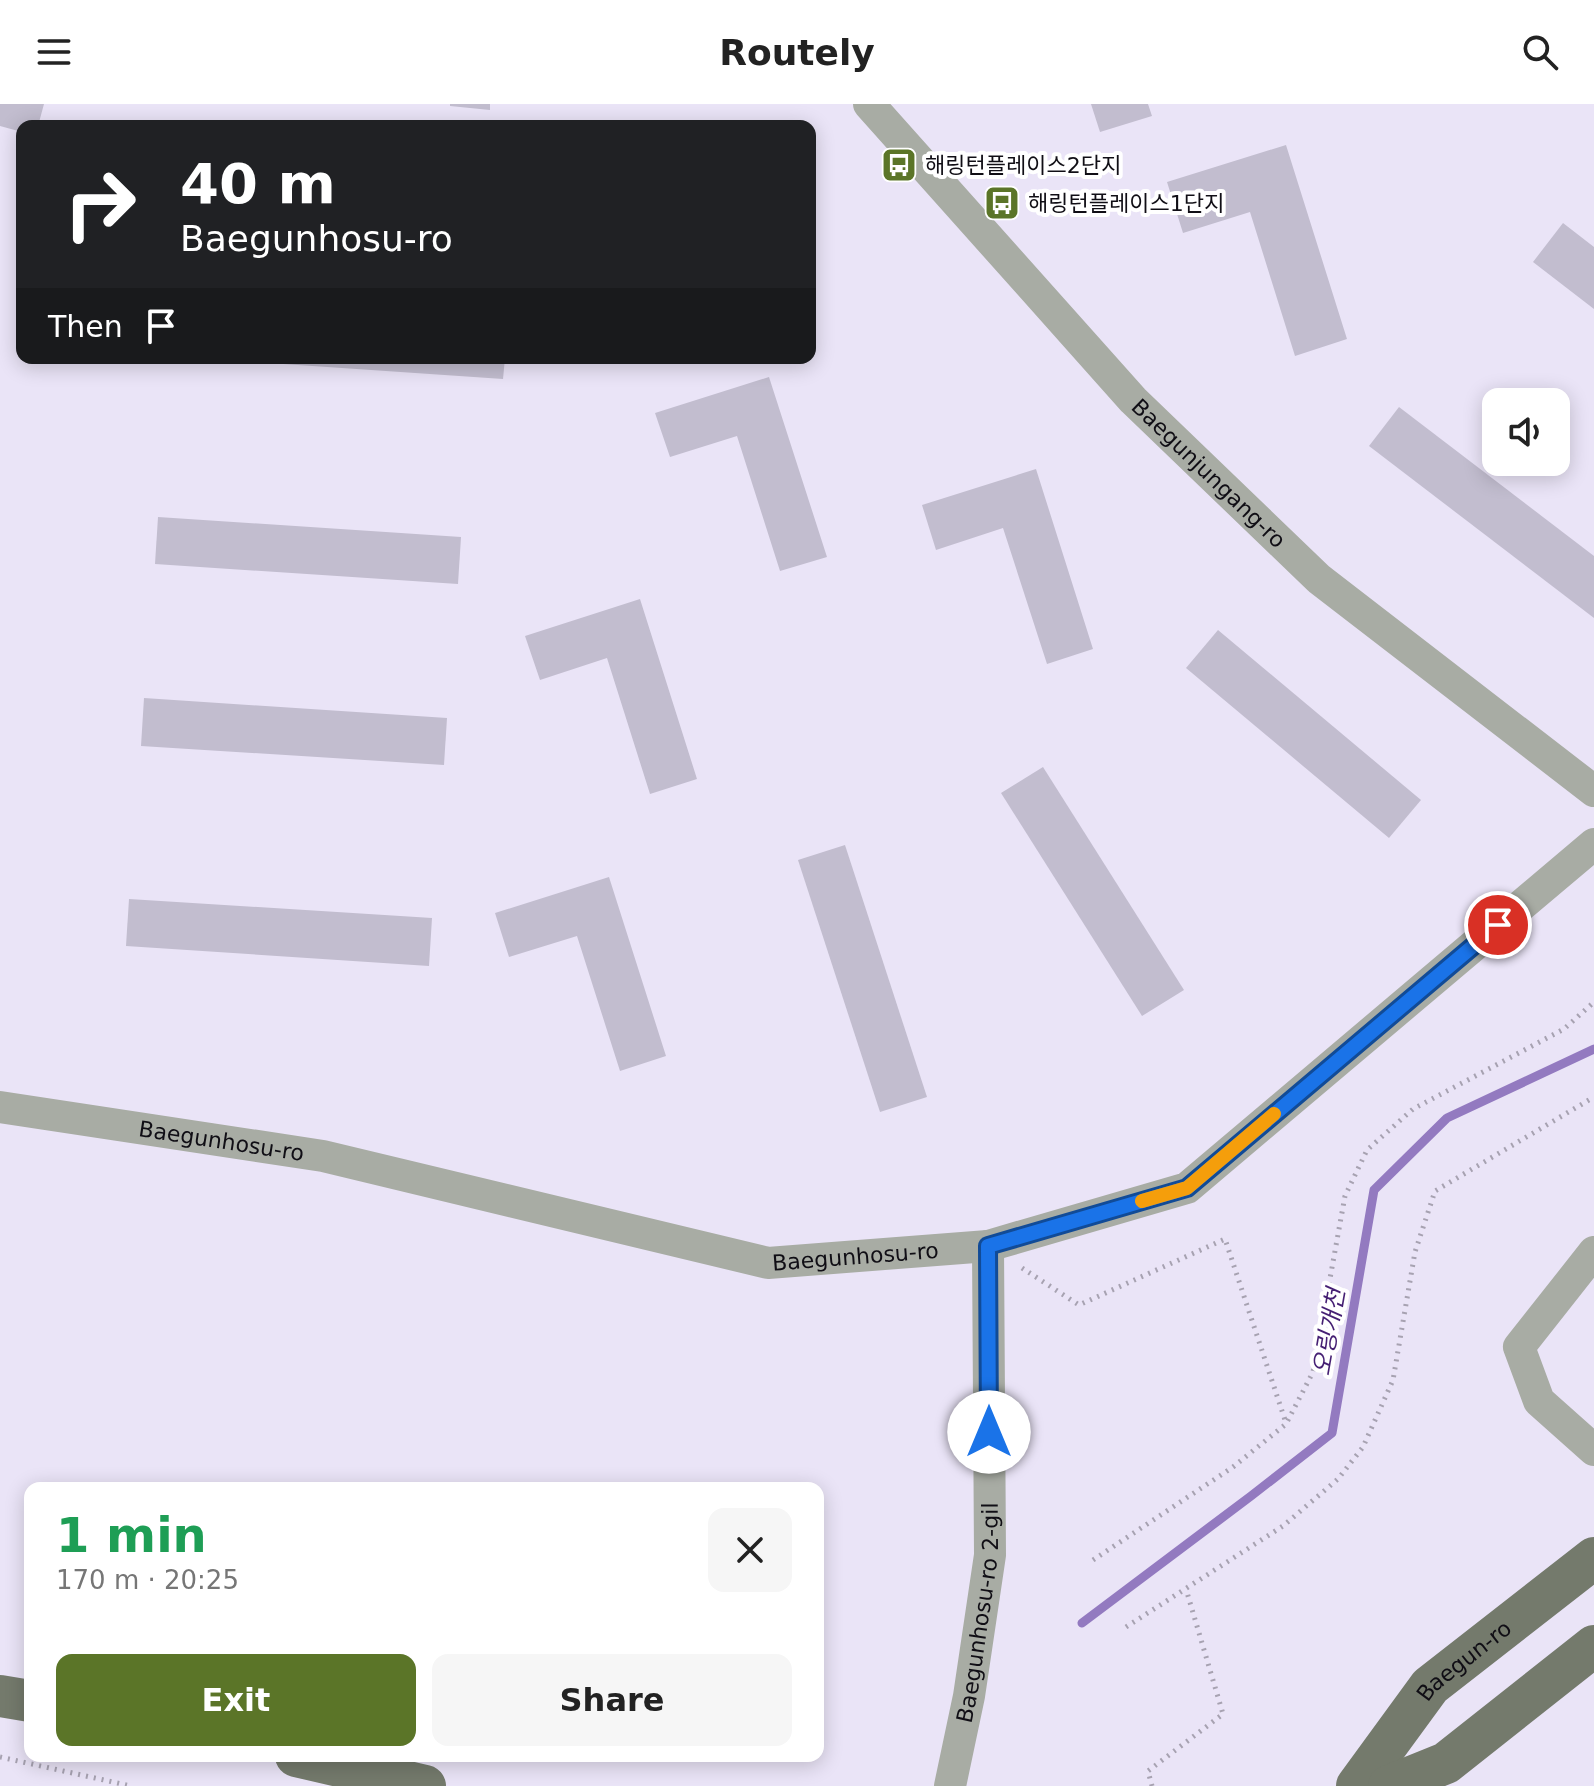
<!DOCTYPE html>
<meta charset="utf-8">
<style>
body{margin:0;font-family:"DejaVu Sans","Noto Sans KR",sans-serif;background:#f6f6f6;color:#222;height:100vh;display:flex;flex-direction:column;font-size:30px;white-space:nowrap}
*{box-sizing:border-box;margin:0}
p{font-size:26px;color:#767676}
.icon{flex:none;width:44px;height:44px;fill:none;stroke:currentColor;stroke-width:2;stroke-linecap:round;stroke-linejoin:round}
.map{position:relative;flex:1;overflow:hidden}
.side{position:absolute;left:24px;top:1378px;width:800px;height:280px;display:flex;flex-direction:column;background:#fff;border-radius:16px;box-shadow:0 4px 20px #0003}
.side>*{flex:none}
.top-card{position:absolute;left:16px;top:16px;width:800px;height:244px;border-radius:16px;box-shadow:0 4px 20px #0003;background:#202124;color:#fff;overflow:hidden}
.controls{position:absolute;left:1482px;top:284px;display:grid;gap:16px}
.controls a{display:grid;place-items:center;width:88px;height:88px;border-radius:16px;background:#fff;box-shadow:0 4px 20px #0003;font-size:40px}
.pin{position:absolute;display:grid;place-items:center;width:68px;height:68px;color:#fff;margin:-34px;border:4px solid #fff;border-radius:50%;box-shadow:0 2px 8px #0007}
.me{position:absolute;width:88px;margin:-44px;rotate:0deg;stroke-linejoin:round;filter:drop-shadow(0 0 6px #0008)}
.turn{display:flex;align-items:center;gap:28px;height:168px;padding:0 32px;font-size:36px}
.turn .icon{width:104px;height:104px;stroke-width:2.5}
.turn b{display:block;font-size:56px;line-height:68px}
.then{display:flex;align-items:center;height:76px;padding:0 32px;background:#0003;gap:16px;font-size:30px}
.round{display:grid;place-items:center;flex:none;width:84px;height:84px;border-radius:16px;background:#f6f6f6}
.summary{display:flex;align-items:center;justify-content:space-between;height:136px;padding:0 32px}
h1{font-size:48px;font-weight:700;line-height:60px;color:#1e9e55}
.cta{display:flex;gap:16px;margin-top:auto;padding:16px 32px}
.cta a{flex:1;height:92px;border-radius:16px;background:#5b7528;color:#fff;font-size:32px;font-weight:700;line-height:92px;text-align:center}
.cta a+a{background:#f6f6f6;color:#222}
header{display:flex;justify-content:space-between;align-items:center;height:104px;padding:0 32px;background:#fff;font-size:36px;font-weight:700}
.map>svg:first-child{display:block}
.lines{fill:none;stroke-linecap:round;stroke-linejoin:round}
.stream{stroke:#937ac0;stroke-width:9}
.building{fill:#c2bdcf}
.path{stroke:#a7a2b1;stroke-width:5;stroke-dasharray:2 6;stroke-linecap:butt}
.minor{stroke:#a8aca4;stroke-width:32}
.major{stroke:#747a6c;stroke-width:42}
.route-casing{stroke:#114b97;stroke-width:20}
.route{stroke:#1a73e8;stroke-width:14}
.slow{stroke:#f59e0b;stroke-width:14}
.labels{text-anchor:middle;stroke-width:8;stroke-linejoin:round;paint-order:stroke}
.poi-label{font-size:22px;fill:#100e15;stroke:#fff;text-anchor:start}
.street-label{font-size:22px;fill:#100e15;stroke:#fff}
.water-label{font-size:24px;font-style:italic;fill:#451f73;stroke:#fff}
</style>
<header><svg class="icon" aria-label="menu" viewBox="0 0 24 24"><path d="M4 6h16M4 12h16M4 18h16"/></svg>Routely<svg class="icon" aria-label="search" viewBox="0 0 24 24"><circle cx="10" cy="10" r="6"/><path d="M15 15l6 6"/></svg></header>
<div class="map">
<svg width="1594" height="1682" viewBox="0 0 1594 1682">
<rect width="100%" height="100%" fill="#eae4f7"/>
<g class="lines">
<path class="stream" d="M1082,1519L1251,1392L1332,1329L1374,1086L1447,1014L1594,945"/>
</g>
<g class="building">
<path d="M0,0H44L38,22H22V28L0,22Z"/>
<path d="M450,0H490V6L450,2Z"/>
<path d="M1091,0H1148L1152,12L1100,28Z"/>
<path d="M1286,41L1347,235L1295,252L1250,108L1183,129L1167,78Z"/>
<path d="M1563,119L1594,143V205L1533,158Z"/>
<path d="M226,254H505L503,275L226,256Z"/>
<path d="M769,273L827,453L780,467L737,332L670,353L655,309Z"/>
<path d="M1399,303L1594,452V514L1369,342Z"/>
<path d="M1036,365L1093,545L1047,560L1003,424L936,446L922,401Z"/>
<path d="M158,413L461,433L458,480L155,460Z"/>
<path d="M640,495L697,675L650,690L607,554L540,576L525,532Z"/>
<path d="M1218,526L1421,696L1389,734L1186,564Z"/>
<path d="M144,594L447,614L444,661L141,642Z"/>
<path d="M1043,663L1184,886L1142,912L1001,689Z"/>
<path d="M845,741L927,993L880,1008L798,756Z"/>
<path d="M609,773L666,952L620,967L577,832L509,853L495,809Z"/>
<path d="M129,795L432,814L429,862L126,842Z"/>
</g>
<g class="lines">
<g class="path">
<path d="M1022,1164L1079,1201L1225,1135L1286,1319"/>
<path d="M1093,1456L1233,1363L1286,1320L1313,1268L1345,1092L1367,1046L1413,1005L1564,925L1594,898"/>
<path d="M1126,1523L1283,1422L1338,1375L1363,1343L1393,1276L1415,1148L1435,1087L1594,993"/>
<path d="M0,1653L131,1682"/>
<path d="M1152,1682L1148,1667L1223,1610L1186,1485"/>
</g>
<g class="minor">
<path id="s1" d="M869,0L1133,296L1319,475L1594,687"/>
<path id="s2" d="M0,1003L323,1052L768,1159L988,1142L1187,1084L1594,740"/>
<path d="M1594,1148L1519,1243L1539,1297L1594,1346"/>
<path id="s3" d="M950,1682L969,1592L990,1451L988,1142"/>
</g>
<g class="major">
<path d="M0,1592L30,1597"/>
<path d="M296,1652L425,1682"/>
<path id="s4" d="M1357,1682L1430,1582L1594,1454"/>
<path d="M1389,1682L1446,1659L1594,1542"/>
</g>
</g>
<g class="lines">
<defs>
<path id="route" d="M989,1328L988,1142L1187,1084L1498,821"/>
</defs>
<use href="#route" class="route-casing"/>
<use href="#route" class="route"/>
<path class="slow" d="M1142,1097L1187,1084L1274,1010"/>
</g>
<defs>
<symbol id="bus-square" viewBox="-11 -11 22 22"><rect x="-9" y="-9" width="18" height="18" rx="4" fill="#5b7528" stroke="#fff"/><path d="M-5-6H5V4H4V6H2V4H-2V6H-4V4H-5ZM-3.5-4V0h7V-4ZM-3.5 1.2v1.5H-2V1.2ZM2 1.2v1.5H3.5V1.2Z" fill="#fff"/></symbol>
</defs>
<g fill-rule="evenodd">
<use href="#bus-square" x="879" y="41" width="40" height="40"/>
<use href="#bus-square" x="982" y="79" width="40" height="40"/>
</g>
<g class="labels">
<g class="poi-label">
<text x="925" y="69">해링턴플레이스2단지</text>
<text x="1028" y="107">해링턴플레이스1단지</text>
</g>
<g class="street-label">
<text dy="8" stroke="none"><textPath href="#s1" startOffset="502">Baegunjungang-ro</textPath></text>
<text dy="8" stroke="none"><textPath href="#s2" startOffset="224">Baegunhosu-ro</textPath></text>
<text dy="8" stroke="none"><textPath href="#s2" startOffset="872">Baegunhosu-ro</textPath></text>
<text dy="8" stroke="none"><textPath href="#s3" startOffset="176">Baegunhosu-ro 2-gil</textPath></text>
<text dy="8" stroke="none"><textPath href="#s4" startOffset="166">Baegun-ro</textPath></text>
</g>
<g class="water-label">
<text transform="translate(1329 1228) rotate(-80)" y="8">오링개천</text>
</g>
</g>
</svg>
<div class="controls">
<a><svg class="icon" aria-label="sound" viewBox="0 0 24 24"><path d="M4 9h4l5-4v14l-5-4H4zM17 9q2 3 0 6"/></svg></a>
</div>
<div class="pin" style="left:1498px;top:821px;background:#d93025"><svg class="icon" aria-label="arrive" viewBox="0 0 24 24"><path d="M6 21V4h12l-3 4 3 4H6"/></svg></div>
<svg class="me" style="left:989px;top:1328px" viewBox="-20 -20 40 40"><circle r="19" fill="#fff"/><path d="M0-13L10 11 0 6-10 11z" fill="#1a73e8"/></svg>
<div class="top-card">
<div class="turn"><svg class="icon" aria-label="right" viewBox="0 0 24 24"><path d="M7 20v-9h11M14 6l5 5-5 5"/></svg><div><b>40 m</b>Baegunhosu-ro</div></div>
<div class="then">Then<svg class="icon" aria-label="arrive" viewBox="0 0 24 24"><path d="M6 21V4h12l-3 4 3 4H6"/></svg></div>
</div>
<section class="side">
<div class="summary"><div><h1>1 min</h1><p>170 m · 20:25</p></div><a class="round"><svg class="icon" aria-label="close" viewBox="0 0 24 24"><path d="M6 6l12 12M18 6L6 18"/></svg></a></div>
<div class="cta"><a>Exit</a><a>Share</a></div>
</section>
</div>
